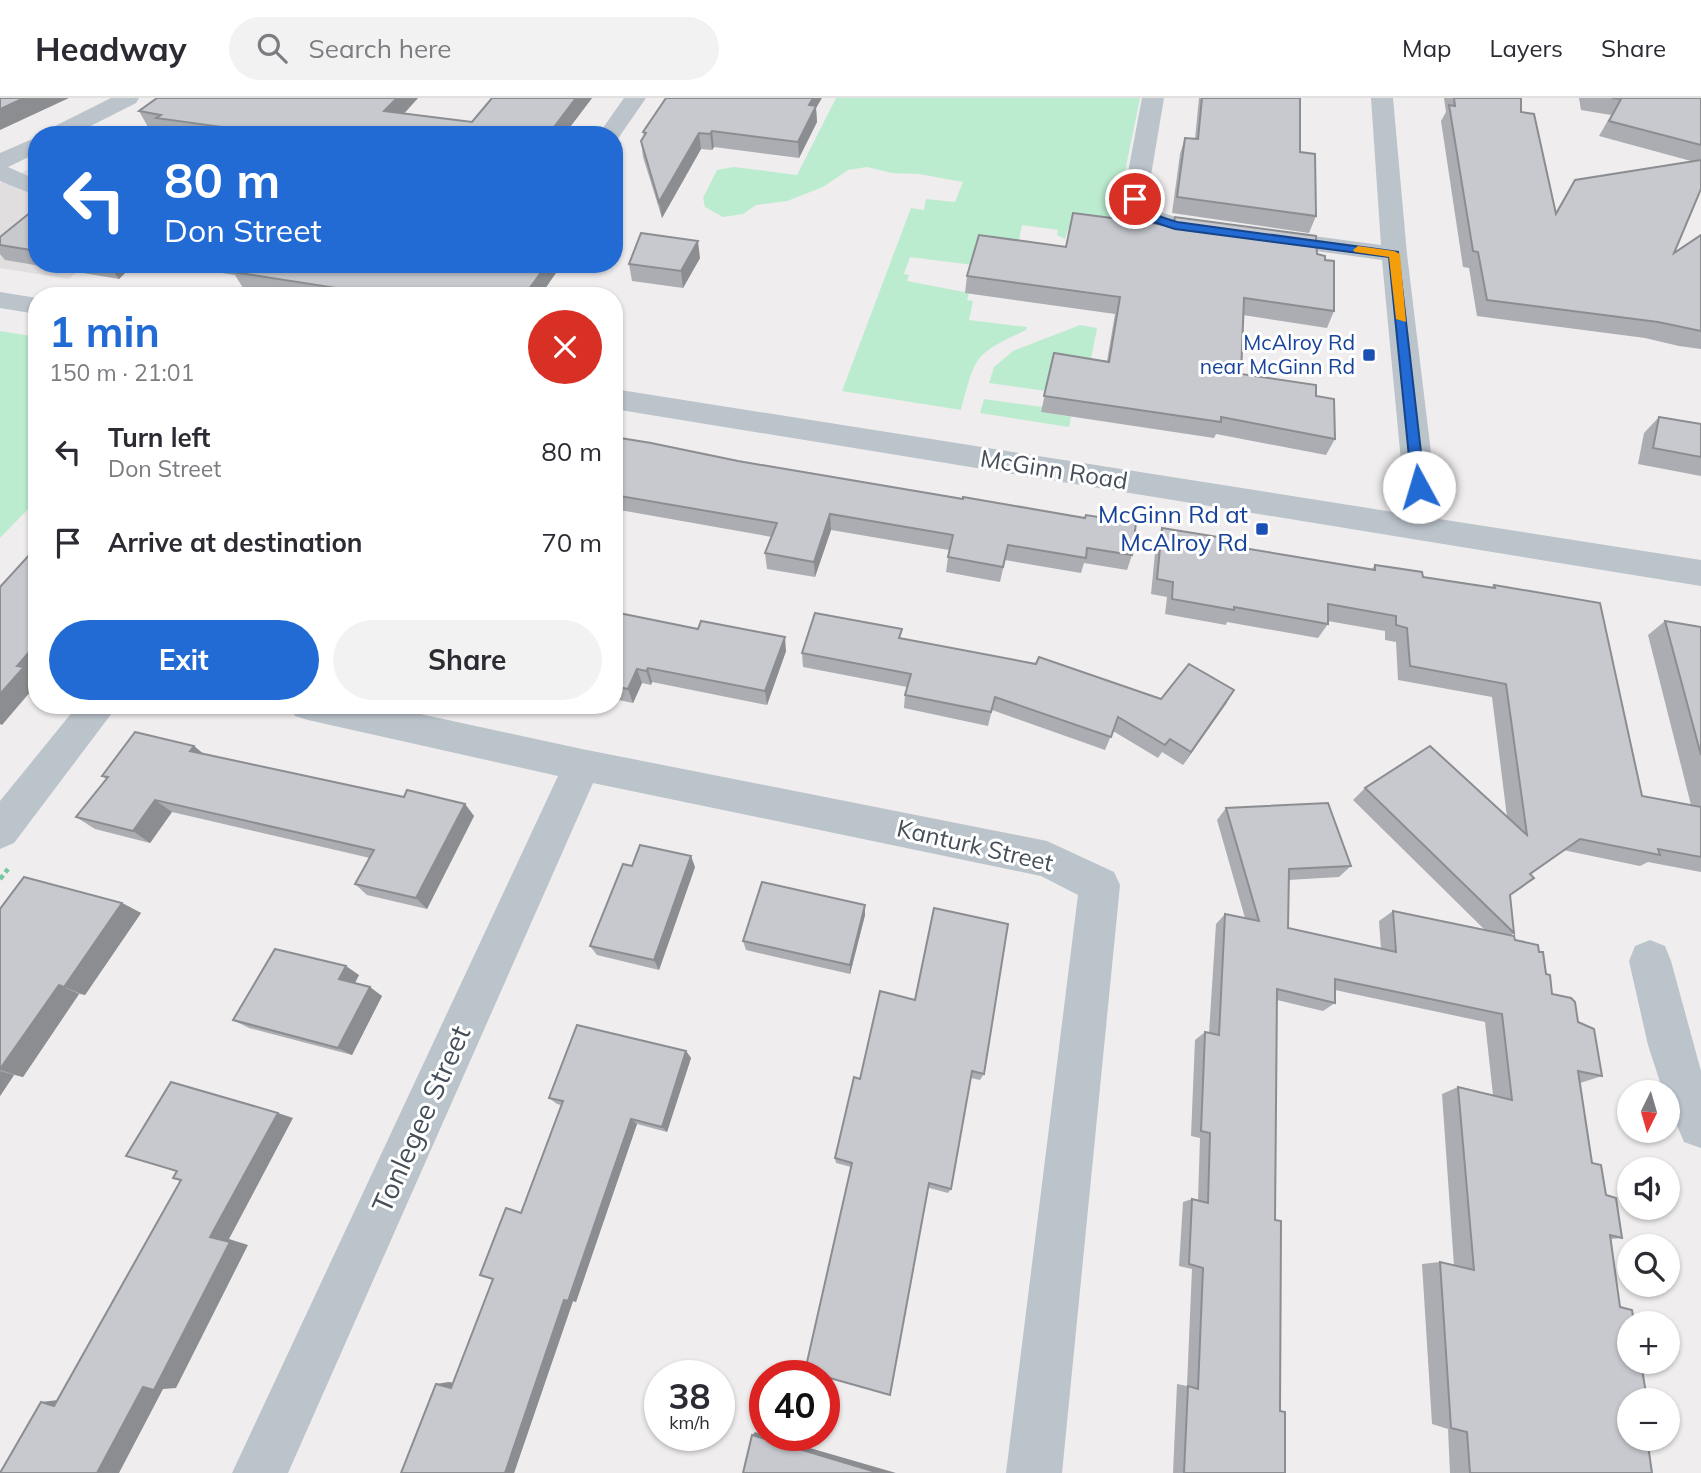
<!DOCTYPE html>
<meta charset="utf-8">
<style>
body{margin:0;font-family:Mulish,sans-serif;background:#f2f2f3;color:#2b2b33;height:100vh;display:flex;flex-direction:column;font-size:26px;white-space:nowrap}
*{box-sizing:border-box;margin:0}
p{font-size:23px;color:#7c7c81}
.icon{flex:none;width:38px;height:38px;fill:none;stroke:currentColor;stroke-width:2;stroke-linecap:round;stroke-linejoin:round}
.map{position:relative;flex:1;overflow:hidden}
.sheet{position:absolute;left:28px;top:189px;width:595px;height:427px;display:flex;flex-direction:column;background:#fff;border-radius:28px;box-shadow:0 2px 5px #0004}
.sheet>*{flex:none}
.banner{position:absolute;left:28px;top:28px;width:595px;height:147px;border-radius:28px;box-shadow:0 2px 5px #0004;background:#226ad4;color:#fff;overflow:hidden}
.needle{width:46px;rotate:185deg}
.controls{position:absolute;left:1617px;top:982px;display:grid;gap:14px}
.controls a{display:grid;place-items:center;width:63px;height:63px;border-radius:50%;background:#fff;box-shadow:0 2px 5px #0004;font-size:35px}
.speed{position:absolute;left:644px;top:1262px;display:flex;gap:14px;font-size:35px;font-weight:700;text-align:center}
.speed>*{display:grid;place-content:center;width:91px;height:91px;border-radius:50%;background:#fff;box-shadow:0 2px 5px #0004;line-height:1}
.speed small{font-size:18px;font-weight:400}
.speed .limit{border:10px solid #d22;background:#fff;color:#111}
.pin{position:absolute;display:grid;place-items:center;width:60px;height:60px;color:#fff;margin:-30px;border:4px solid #fff;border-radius:50%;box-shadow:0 2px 7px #0007}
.me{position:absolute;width:77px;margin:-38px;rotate:354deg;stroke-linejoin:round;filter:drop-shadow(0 0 5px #0008)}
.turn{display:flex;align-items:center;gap:24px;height:147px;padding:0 21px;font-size:32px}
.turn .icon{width:91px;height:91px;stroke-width:2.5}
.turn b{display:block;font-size:49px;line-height:60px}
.round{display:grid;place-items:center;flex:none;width:74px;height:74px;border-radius:37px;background:#f2f2f3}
.summary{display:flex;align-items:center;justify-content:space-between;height:119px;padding:0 21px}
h1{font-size:42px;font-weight:700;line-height:52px;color:#226ad4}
.action{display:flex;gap:14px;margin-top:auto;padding:14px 21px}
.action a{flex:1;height:80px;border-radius:42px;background:#226ad4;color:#fff;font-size:28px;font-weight:700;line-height:80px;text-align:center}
.action a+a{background:#f2f2f3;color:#2b2b33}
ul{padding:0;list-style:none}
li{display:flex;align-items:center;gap:21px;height:91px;padding:0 21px}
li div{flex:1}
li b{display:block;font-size:26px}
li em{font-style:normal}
header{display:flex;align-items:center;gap:42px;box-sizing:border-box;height:98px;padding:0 35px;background:#fff;border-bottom:2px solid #e1e1e2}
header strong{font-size:33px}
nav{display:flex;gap:38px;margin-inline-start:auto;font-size:24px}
.search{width:490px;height:63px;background:#f2f2f3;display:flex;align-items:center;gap:18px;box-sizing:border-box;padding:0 24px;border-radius:38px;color:#7c7c81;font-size:26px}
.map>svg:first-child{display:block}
.education{fill:#e0dede}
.green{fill:#bcecd0}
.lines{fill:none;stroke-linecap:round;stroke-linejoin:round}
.path{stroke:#76c8a2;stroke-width:4.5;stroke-dasharray:5 3.5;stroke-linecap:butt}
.minor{fill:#bbc3cb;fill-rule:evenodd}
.wall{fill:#abadb2}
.shaded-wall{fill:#8b8d91}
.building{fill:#c7c9cf;stroke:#8b8d91;stroke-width:2}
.route{fill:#226ad4;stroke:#16458a;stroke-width:2}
.slow{fill:#f59e0b}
.transit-dot{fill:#1a4fb4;stroke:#fff;stroke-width:2.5}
.labels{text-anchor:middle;stroke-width:6;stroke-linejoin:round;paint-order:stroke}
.far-transit-label{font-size:21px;fill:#164399;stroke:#fff;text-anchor:end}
.street-label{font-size:24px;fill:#464f59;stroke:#fff}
.transit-label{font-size:24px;fill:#164399;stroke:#fff;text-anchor:end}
.near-street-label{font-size:28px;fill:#464f59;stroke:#fff}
</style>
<header>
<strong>Headway</strong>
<div class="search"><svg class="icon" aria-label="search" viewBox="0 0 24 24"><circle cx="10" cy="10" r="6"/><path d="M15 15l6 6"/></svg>Search here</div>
<nav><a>Map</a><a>Layers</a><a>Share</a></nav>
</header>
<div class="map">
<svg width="1701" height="1375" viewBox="0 0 1701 1375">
<rect width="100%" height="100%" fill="#efeded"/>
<path class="education" d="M37,67V166H85L69,181L0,170V85Z"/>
<g class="green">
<path d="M836,0H1140L1120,98L1113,102V108H1117L1112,136L1068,131L1065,141L1057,137L1058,132L1022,127L1016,156L973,167L910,159L904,176L909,177L907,183L969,195L967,202L973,203L969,222L1027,229L1026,232C973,257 976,257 961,312L842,293L911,110L924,112L926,101L955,104L963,84L919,76L892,75L867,69L848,72L823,89L787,103L756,107L743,116L723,119L705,109L703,100L717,72L734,69L797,77Z"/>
<path d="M1080,227L1097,230L1088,277L1046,293L989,285L994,269L1013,253Z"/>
<path d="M0,233L37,239V402L0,440Z"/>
<path d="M984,301L1042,309V314L1071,319L1069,329L980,315Z"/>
</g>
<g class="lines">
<path class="path" d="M0,781L8,771"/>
<g class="minor">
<path d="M111,0H139L136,5L73,37H44L47,32Z"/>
<path d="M624,0H646L617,42L614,43V37H598Z"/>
<path d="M1142,0H1164L1147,101V106L1157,113L1179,120L1381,147L1371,0H1393L1407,156L1439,421L1701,462V488L614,311V291L1406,416L1382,162L1175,134L1139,123L1126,113L1123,101Z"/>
<path d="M37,39V55L8,69L37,82V98L0,83V55Z"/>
<path d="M0,194L37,200V216L0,210Z"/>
<path d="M78,607H118L14,745L0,751V703Z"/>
<path d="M290,607H379L582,651L1047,743L1114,774L1120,787L1062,1375H1006L1078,797L1041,778L593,685L288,1375H232L558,678L308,622L295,618Z"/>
<path d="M1650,842L1665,848L1671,863L1701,973V1050L1684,1044L1668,1006V994H1663L1661,987L1648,947L1629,863L1635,848Z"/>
</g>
</g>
<g class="wall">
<path d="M157,0H418L404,16L472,24L592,0L564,37H170L165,36L163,32L148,29L139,13Z"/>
<path d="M1199,0H1300V54L1316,118L1309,135L1172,115L1180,56L1185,40L1195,41Z"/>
<path d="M1444,0H1521V14L1555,115L1575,82L1691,63L1599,38L1611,17L1581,12L1579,0H1701V91L1674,155L1701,137V251L1679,248L1645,240L1477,218L1469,170L1463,169L1441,23L1446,14Z"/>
<path d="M816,10L817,24L799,60L714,49L712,52L701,51L662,120L643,59L641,43L644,38L643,34Z"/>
<path d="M37,109V166H134L119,181L5,162L0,156V139Z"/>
<path d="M1175,119L1317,156L1325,162L1334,213L1327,230L1243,217L1241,276L1316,298L1335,341L1326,357L1216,336L1214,340L1041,314L1054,255L1107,263L1115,216L965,195L967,178L1066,149L1172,128Z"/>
<path d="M700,160L683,190L632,183L629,166Z"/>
<path d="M164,166H562L540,198H293L243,190L235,177Z"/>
<path d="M1659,319L1701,326V378L1638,366L1644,335Z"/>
<path d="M614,339L1132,457L1127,472L1084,465L1081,475L1005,462L1000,484L946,474L949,452L831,432L815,479L767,471L765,455L772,439L614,411Z"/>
<path d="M1162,430L1237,449L1372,471L1375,467L1423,479L1492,489L1494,487L1642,698L1691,707L1648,537L1665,523L1701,529V774L1648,764L1640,768L1563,752L1530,776L1510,797L1514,835L1510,838L1546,876L1552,896L1578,924L1602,978L1580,985L1592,1065L1622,1140L1611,1141L1629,1302L1652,1375H1450L1448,1331L1432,1326L1422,1166L1440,1164L1454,1168L1442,996L1458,989L1493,997L1485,924L1335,892V905L1323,913L1277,902L1275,1122L1280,1313L1285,1375H1173L1177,1286L1187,1288L1192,1171L1179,1168L1183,1104L1192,1101L1198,1102L1200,1040L1191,1038L1195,942L1205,934L1209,935L1216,826L1225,816L1245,820L1217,722L1226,710L1351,768L1339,779L1288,782V830L1381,851L1379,823L1393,813L1485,832L1353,702L1365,690L1507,719L1492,599L1398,582L1396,544L1385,542V533L1328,523V526L1318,540L1227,524L1226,527L1165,516L1167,499L1151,496L1156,445Z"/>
<path d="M614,514L786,553L767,607L652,584L651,587L642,585L633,605L614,601Z"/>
<path d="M901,540L1161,601L1234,592L1183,667L1162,654L1158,660L1113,633L1105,652L992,612L988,628L904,610L905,597L907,589L803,569L802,555Z"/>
<path d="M194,648L204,656L404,699L465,706L474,718L427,811L367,797L355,786L370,760L172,714L150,745L95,731L76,719L106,681L102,678Z"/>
<path d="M632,768L695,769L659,872L597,857L590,848Z"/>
<path d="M122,805L141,815L85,897L79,896L23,979L14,977L0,998V811Z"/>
<path d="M865,807V817L850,876L746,852L743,843Z"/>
<path d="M359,877L355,885L382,898L352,957L249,930L233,922Z"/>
<path d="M915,902L984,976L980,982L971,980L951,1091L948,1095L836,1065L835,1060L860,981Z"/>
<path d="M686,953L691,960L667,1034L637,1026L576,1204L573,1203L514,1375H401L449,1284L453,1285L521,1115L561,1007L557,1006L549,1000Z"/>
</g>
<g class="shaded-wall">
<path d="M24,0H69L0,32V11Z"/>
<path d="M397,0H418L391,29L384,13Z"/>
<path d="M576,0H592L564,37H548Z"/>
<path d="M813,0H822L816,10L817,24L799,60L798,44L809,7Z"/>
<path d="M712,33L714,49L712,52L710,36Z"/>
<path d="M699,35L701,51L662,120L659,104Z"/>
<path d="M698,143L700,160L683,190L681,173Z"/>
<path d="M108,166H134L119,181Z"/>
<path d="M547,166H562L540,198H524Z"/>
<path d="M830,416L831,432L815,479L814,464Z"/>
<path d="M785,539L786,553L767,607L765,593Z"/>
<path d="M37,545V577L36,578L37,586L2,627L0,626V596L17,568Z"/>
<path d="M648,570L652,584L651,587L646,573Z"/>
<path d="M637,571L642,585L633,605L628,591Z"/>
<path d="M1234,592L1226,606L1183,667L1191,654Z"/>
<path d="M194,648L209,661L190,653Z"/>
<path d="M155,702L172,714L150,745L133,733Z"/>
<path d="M465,706L474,718L427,811L416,800Z"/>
<path d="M691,758L695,769L659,872L654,862Z"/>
<path d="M122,805L141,815L85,897L64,889Z"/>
<path d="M865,807V817L850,876V867Z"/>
<path d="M346,868L359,877L352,890L339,881Z"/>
<path d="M59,887L79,896L23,979L0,972Z"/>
<path d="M370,889L382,898L352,957L338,950Z"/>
<path d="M686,953L691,960L667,1034L662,1029Z"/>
<path d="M0,973L14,977L0,998Z"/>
<path d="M278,1015L293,1020L229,1141L248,1147L176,1290L163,1291L119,1375H97L210,1139Z"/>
<path d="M631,1021L637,1026L576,1204L573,1203L514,1375H505L564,1202Z"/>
<path d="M449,1284L464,1288L451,1290L436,1286Z"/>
<path d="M67,1301L54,1308L41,1304Z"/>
<path d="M755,1334L765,1337L896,1375H879L752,1337Z"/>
</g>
<g class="building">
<path d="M0,0H24L0,11Z"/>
<path d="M157,0H397L384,13L472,24L492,0H576L548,37H280L156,20L161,17L139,13Z"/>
<path d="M666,0H813L809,7L816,8L798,44L712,33L710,36L699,35L659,104L641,43L646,35L643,34Z"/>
<path d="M1202,0H1300V54L1315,56L1316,118L1177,99L1185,40L1198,41Z"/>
<path d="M1454,0H1521V14L1534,16L1556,116L1575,82L1701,62V91L1674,155L1701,137V233L1658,224L1487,202L1478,154L1473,153L1449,7L1455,8Z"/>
<path d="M1612,0H1701V47L1609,23L1621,1Z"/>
<path d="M37,109V153L0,147V139Z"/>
<path d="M1073,115L1173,128L1175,119L1316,138L1317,156L1325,158V162L1334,163V213L1244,200L1241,276L1316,287V298L1334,301L1335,341L1221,319V324L1044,298L1054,255L1109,264L1120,199L967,178L979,137L1066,149Z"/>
<path d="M641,135L698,143L681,173L629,166Z"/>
<path d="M240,166H547L524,198H442L429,196L427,198H387L233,174Z"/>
<path d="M1659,319L1701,326V359L1653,350Z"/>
<path d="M614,339L651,345L738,363L963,401V399L1085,420L1086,417L1136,425L1132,457L1087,450L1086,460L1008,447L1003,469L948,459L953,437L830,416L814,464L765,455L777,425L614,397Z"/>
<path d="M1162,430L1237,442V449L1375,472V467L1422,474L1423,479L1495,490L1494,487L1600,505L1642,698L1701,709V759L1658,751L1660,757L1580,741L1530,776L1534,780L1510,797L1514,835L1365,690L1430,648L1527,737L1506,586L1410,568L1407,530L1396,527V518L1328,506V526L1234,509V512L1172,501L1173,484L1157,481Z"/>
<path d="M31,455L37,456V545L17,568L24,569L0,596V489Z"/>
<path d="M614,514L698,531L701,523L785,539L765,593L648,570L646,573L637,571L628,591L614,588Z"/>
<path d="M815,515L902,531L899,540L1036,566L1039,559L1161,601L1189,566L1234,592L1191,654L1170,641L1165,647L1118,619L1111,639L995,599L991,614L905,597L911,576L802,555Z"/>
<path d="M1665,523L1701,529V657Z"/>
<path d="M135,634L194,648L190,653L404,699L407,692L465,706L416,800L355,786L374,752L155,702L133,733L76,719L108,679L102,678Z"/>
<path d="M1328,705L1351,768L1289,771L1288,830L1396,854L1393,813L1514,838L1515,842L1538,847L1539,854H1543L1546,876L1550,877L1552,896L1571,900L1575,904L1578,924L1594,931L1602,978L1578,973L1592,1065L1601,1067L1606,1097L1616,1100L1622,1140L1610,1137L1620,1209L1632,1212L1634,1225H1629V1264H1641L1647,1302H1629V1340H1647L1652,1375H1470L1467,1334L1451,1330L1440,1164L1474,1172L1458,989L1512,1002L1502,916L1335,881V905L1277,891L1275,1122L1281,1123L1280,1313L1285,1314V1375H1184L1188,1288L1198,1291L1203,1170L1189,1166L1192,1101L1208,1105L1210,1035L1201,1033L1205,934L1219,937L1225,816L1259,823L1226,710Z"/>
<path d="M640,747L691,758L654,862L590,848L623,766L632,768Z"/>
<path d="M24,779L122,805L64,889L59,887L0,971V811Z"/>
<path d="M762,784L865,807L850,867L743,843Z"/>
<path d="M934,810L1008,826L984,976L972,973L951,1091L929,1085L890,1297L805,1273L852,1065L835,1060L854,979L860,981L880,893L915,902Z"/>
<path d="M275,851L346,868L339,881L370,889L338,950L233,922Z"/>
<path d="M577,927L686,953L662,1029L631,1021L568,1203L564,1202L505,1375H401L436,1286L451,1290L493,1181L480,1177L506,1110L521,1115L563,1003L549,1000Z"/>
<path d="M171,984L278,1015L210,1139L230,1144L154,1292L143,1289L97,1375H0L41,1304L54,1308L181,1082L173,1080L177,1073L126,1058Z"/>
<path d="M752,1337L879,1375H743Z"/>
</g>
<path class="route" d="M1132,99H1139C1144,116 1161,119 1177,124L1398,154L1425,389L1423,392H1414L1412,389L1389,159L1175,131L1144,121L1130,108Z"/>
<path class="slow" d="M1358,148L1394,153L1400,156L1406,224L1396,221L1389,159L1355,154L1353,152Z"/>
<g class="transit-dot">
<rect x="1362" y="250" width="14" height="14" rx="3.5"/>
<rect x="1255" y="424" width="14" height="14" rx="3.5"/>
</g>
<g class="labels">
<g class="far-transit-label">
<text x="1355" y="252">McAlroy Rd<tspan x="1355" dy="24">near McGinn Rd</tspan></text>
</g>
<g class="street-label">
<text transform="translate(1054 372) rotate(9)" y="8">McGinn Road</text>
<text transform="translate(975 748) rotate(13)" y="8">Kanturk Street</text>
</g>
<g class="transit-label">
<text x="1248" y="425">McGinn Rd at<tspan x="1248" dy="28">McAlroy Rd</tspan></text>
</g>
<g class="near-street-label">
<text transform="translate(421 1021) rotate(-66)" y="10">Tonlegee Street</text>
</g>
</g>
</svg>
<div class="controls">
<a><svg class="needle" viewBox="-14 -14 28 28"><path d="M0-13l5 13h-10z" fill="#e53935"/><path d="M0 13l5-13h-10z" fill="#7c7c81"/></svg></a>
<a><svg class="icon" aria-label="sound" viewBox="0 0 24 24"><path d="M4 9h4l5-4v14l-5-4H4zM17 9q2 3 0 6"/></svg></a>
<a><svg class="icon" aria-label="search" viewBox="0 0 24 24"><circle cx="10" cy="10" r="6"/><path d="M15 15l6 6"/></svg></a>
<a>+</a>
<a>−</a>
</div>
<div class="speed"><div>38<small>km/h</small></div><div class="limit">40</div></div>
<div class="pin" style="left:1135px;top:101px;background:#d93025"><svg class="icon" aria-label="arrive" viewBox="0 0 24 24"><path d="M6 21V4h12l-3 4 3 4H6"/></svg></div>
<svg class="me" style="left:1419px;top:389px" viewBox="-20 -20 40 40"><circle r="19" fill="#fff"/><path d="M0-13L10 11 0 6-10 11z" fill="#226ad4"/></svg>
<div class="banner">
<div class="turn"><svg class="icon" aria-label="left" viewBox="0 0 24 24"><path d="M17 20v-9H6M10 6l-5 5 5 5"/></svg><div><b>80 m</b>Don Street</div></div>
</div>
<section class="sheet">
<div class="summary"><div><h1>1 min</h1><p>150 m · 21:01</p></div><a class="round" style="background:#d93025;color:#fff"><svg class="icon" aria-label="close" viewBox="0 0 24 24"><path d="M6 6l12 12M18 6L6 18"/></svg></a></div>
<ul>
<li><svg class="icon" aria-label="left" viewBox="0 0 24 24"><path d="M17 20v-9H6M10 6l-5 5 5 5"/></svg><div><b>Turn left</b><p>Don Street</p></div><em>80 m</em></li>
<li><svg class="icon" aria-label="arrive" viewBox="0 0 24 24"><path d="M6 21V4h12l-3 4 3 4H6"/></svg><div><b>Arrive at destination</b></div><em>70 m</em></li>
</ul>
<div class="action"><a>Exit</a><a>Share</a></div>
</section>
</div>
